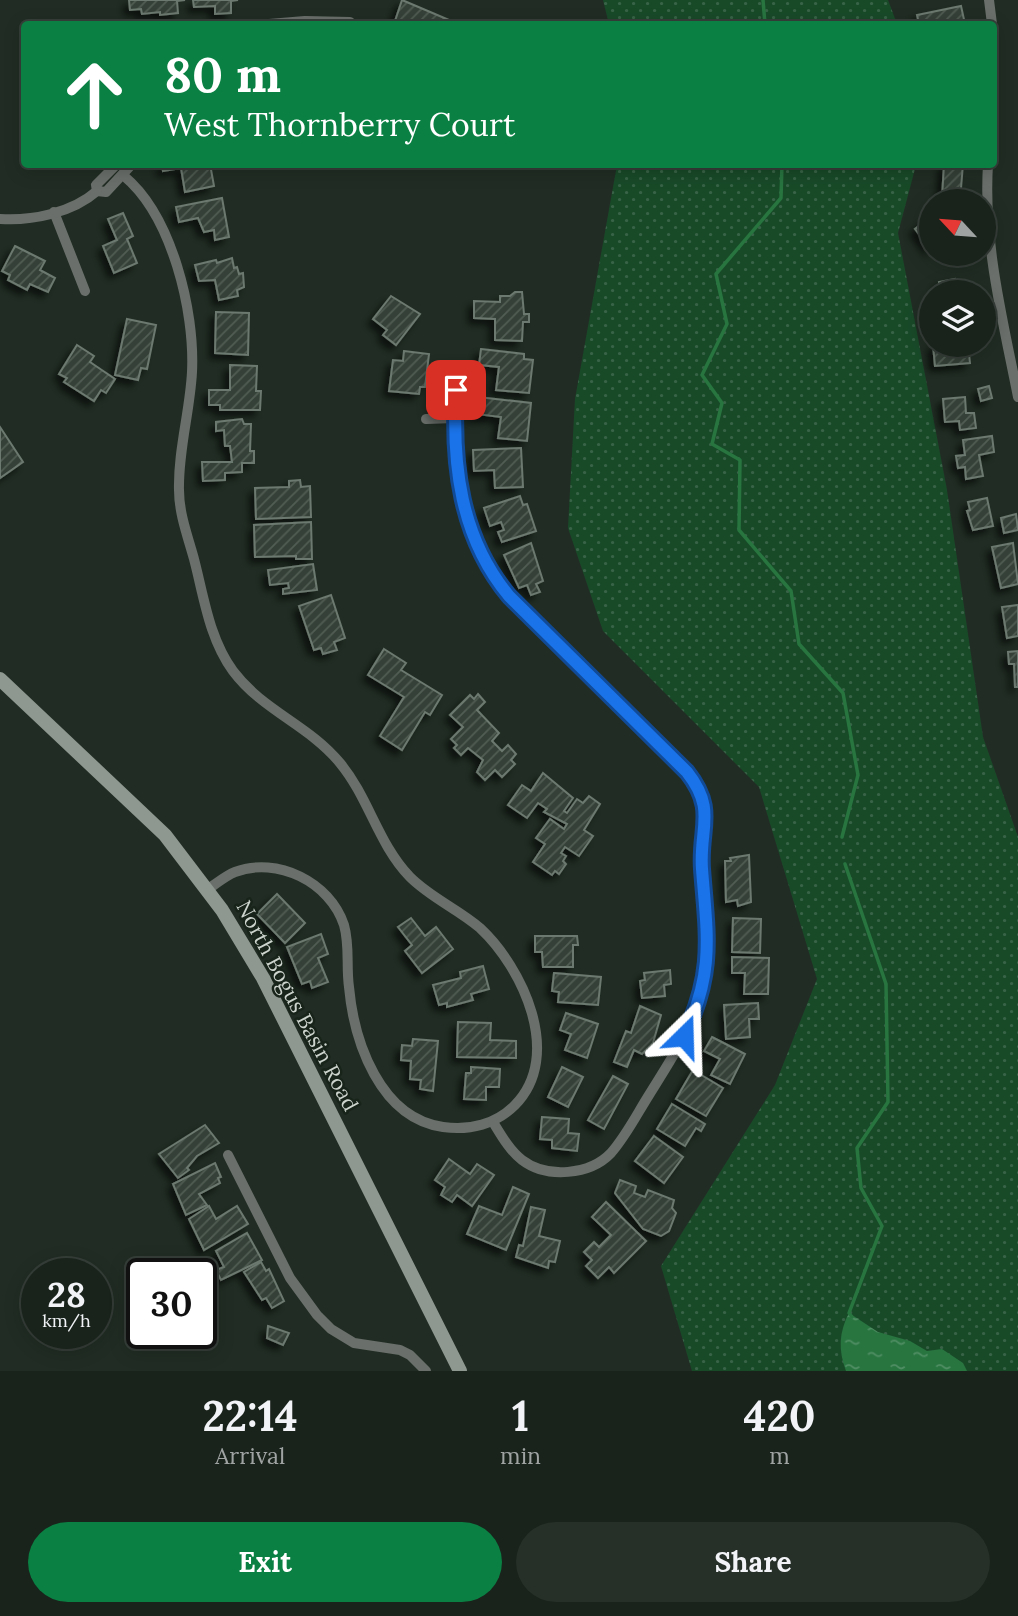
<!DOCTYPE html>
<style>
body{margin:0;font-family:Lora,serif;background:#262f28;color:#f1f3f6;height:100vh;display:flex;flex-direction:column;font-size:26px;white-space:nowrap}
*{box-sizing:border-box;margin:0}
p{font-size:23px;color:#9fa4a3}
.icon{flex:none;width:38px;height:38px;fill:none;stroke:currentColor;stroke-width:2;stroke-linecap:round;stroke-linejoin:round}
.map{position:relative;height:1371px;overflow:hidden}
.details{display:flex;flex-direction:column;background:#19221b;flex:1}
.details>*{flex:none}
.guide{position:absolute;left:21px;top:21px;width:976px;height:147px;border-radius:7px;box-shadow:0 4px 18px #0003,0 0 0 2px #373f3a;background:#0b8043;color:#fff;overflow:hidden}
.needle{width:46px;rotate:296deg}
.tools{position:absolute;left:919px;top:189px;display:grid;gap:14px}
.tools a{display:grid;place-items:center;width:77px;height:77px;border-radius:50%;background:#19221b;box-shadow:0 4px 18px #0003,0 0 0 2px #373f3a;font-size:35px}
.speed{position:absolute;left:21px;top:1258px;display:flex;gap:14px;font-size:35px;font-weight:700;text-align:center}
.speed>*{display:grid;place-content:center;width:91px;height:91px;border-radius:50%;background:#19221b;box-shadow:0 4px 18px #0003,0 0 0 2px #373f3a;line-height:1}
.speed small{font-size:18px;font-weight:400}
.speed .limit{border:4px solid #111;border-radius:10px;background:#fff;color:#111}
.pin{position:absolute;display:grid;place-items:center;width:60px;height:60px;color:#fff;margin:-30px;border-radius:14px;box-shadow:0 4px 10px #0006}
.me{position:absolute;width:77px;margin:-38px;rotate:22deg;stroke-linejoin:round;filter:drop-shadow(0 0 5px #0008)}
.turn{display:flex;align-items:center;gap:24px;height:147px;padding:0 28px;font-size:32px}
.turn .icon{width:91px;height:91px;stroke-width:2.5}
.turn b{display:block;font-size:49px;line-height:60px}
.eta{display:flex;justify-content:space-evenly;align-items:center;height:119px;text-align:center}
.eta b{font-size:42px;font-weight:700;line-height:49px}
.button{display:flex;gap:14px;margin-top:auto;padding:14px 28px}
.button a{flex:1;height:80px;border-radius:42px;background:#0b8043;color:#fff;font-size:28px;font-weight:700;line-height:80px;text-align:center}
.button a+a{background:#262f28;color:#f1f3f6}
.map>svg:first-child{display:block}
.grass{fill:url(#grass-dots)}
.water{fill:url(#water-ripples)}
.lines{fill:none;stroke-linecap:round;stroke-linejoin:round}
.stream{stroke:#287540;stroke-width:3.5}
.building{fill:url(#building-hatch);stroke:#6c796f;stroke-width:2;filter:url(#shadow)}
.street{stroke:#6a6f6b;stroke-width:10}
.secondary{stroke:#8e9790;stroke-width:14}
.route-casing{stroke:#114b97;stroke-width:18}
.route{stroke:#1a73e8;stroke-width:12}
.labels{text-anchor:middle;stroke-width:5;stroke-linejoin:round;paint-order:stroke}
.street-label{font-size:21px;fill:#cdd4ce;stroke:#18231a}
</style>
<div class="map">
<svg width="1018" height="1371" viewBox="0 0 1018 1371">
<defs>
<pattern id="grass-dots" width="8" height="8" patternUnits="userSpaceOnUse" patternTransform="scale(1.75)"><rect width="8" height="8" fill="#184a28"/><path d="M2 2h.1M6 6h.1" fill="none" stroke="#386346" stroke-width="1.8" stroke-linecap="round"/></pattern>
<pattern id="water-ripples" width="26" height="14" patternUnits="userSpaceOnUse" patternTransform="scale(1.75)"><rect width="26" height="14" fill="#287540"/><path d="M2 4q2-2 4 0t4 0M15 11q2-2 4 0t4 0" fill="none" stroke="#508e63"/></pattern>
<pattern id="building-hatch" width="6" height="6" patternUnits="userSpaceOnUse" patternTransform="scale(1.75)"><rect width="6" height="6" fill="#354138"/><path d="M-1 1l2-2M0 6l6-6M5 7l2-2" fill="none" stroke="#515c54"/></pattern>
<filter id="shadow"><feDropShadow dx="-5.5" dy="5.5" stdDeviation="3.5" flood-color="#0009"/></filter>
</defs>
<rect width="100%" height="100%" fill="#212d24"/>
<g class="grass">
<path d="M603,0H888L897,24H609Z"/>
<path d="M617,165H916L898,233L947,490L983,737L1018,837V1371H692L661,1266L775,1085L817,979L759,787L603,631L568,528L575,399Z"/>
</g>
<path class="water" d="M849,1313L878,1332L910,1341L927,1351L942,1349L963,1363L967,1371H846C838,1350 839,1332 849,1313Z"/>
<g class="lines">
<g class="stream">
<path d="M763,0L765,24"/>
<path d="M782,164L781,198L716,274L727,324L702,375L722,403L712,444L740,460L739,530L791,591L799,644L843,693L858,775L842,837"/>
<path d="M845,864L886,984L888,1102L857,1148L861,1188L882,1226L849,1313L852,1317"/>
</g>
</g>
<g class="building">
<path d="M129,0H185L177,1L178,13L160,15V12L142,14L141,9L130,10Z"/>
<path d="M193,0H238L231,1V13L215,14V6L194,7Z"/>
<path d="M402,0L449,20L446,24H394Z"/>
<path d="M961,6L965,24H919L917,15Z"/>
<path d="M162,164H210L214,186L185,192L181,168L163,171Z"/>
<path d="M944,164H963L960,200L942,198Z"/>
<path d="M222,198L229,237L215,240L214,230L204,232L198,218L179,222L176,207Z"/>
<path d="M123,213L133,236L127,239L137,263L114,273L103,246L117,240L108,219Z"/>
<path d="M931,216V250L915,229Z"/>
<path d="M15,246L45,261L40,270L55,278L48,292L30,284L27,290L8,280L10,275L2,271Z"/>
<path d="M232,258L234,268L237,267L239,274L243,273L244,287L237,290L238,296L219,300L215,280L199,281L195,265L216,260L217,263Z"/>
<path d="M955,279L958,292H940L939,282Z"/>
<path d="M515,292H522L524,314H529V322H523L522,341L495,340V319L474,318V301L500,302V296H510Z"/>
<path d="M391,296L420,314L396,345L383,335L387,330L373,319Z"/>
<path d="M216,312L249,313L248,355L215,353Z"/>
<path d="M127,319L156,325L147,369L141,368L138,380L115,375Z"/>
<path d="M77,345L94,356L90,362L115,379L106,393L101,390L94,401L64,382L67,378L59,374Z"/>
<path d="M933,345H968L970,363L935,366Z"/>
<path d="M481,349L524,354V359L533,360L529,393L496,390L499,367L479,365Z"/>
<path d="M404,351L429,354L425,387H420L419,394L389,391L393,360L403,361Z"/>
<path d="M230,365L257,366L256,391H261L260,410H220V405H209V390H230Z"/>
<path d="M989,386L992,398L981,401L978,389Z"/>
<path d="M478,397L531,403L527,441L498,438L501,417L476,414Z"/>
<path d="M965,397L966,413H974L976,428L960,430L959,421L945,422L943,399Z"/>
<path d="M242,419L244,424H251L250,451H254V463H242V472L225,473V480L203,481L202,462H232L230,446H225L224,430L216,431V422Z"/>
<path d="M0,427L23,462L0,478Z"/>
<path d="M992,436L994,452L979,455L983,476L966,479L965,467L958,468L956,456L965,455L963,440Z"/>
<path d="M521,448L523,487L495,488L494,470L474,471L473,450Z"/>
<path d="M300,480L301,487L310,486L311,517L256,519L255,488L289,487V481Z"/>
<path d="M520,496L523,505L527,504L536,531L502,542L498,532L504,530L501,522L490,526L484,508Z"/>
<path d="M987,498L993,526L973,530L967,511L970,510L968,502Z"/>
<path d="M1016,514L1018,530L1004,533L1001,518Z"/>
<path d="M311,522L312,559H296V556L255,557L254,525Z"/>
<path d="M531,543L543,581L536,584L540,592L531,595L527,585L519,588L504,555Z"/>
<path d="M1013,543L1018,584L1001,588L992,547Z"/>
<path d="M313,564L317,590L283,594V589L289,588L288,583L270,585L268,570Z"/>
<path d="M331,595L345,638L334,642L337,650L323,654L321,648L314,650L299,606Z"/>
<path d="M1018,605V636L1007,638L1002,607Z"/>
<path d="M384,649L406,663L401,670L442,695L430,715L425,712L402,750L380,736L404,697L368,675Z"/>
<path d="M1018,651V687H1015L1014,664H1009L1008,652Z"/>
<path d="M478,694L485,702L477,710L499,733L492,741L502,751L508,745L516,754L511,760L515,764L502,777L495,770L485,780L477,772L483,760L468,748L461,755L454,748L457,745L451,739L463,727L450,715L470,695L474,699Z"/>
<path d="M543,773L573,798L564,811L567,813L577,799L583,803L589,796L600,804L584,830L593,836L579,856L565,847L561,853L566,856L563,861L566,864L559,874L555,871L552,875L533,862L545,844L536,838L550,819L564,829L567,824L544,812L547,809L538,803L527,818L508,805L522,785L531,791Z"/>
<path d="M749,855L751,902L738,906L737,900L726,902L725,861H731L730,858Z"/>
<path d="M277,894L305,923L285,943L257,914Z"/>
<path d="M411,918L425,936L436,927L453,949L422,973L405,951L412,945L398,927Z"/>
<path d="M733,918L761,919L760,953L732,952Z"/>
<path d="M321,934L328,954L318,958L328,982L312,988L310,981L302,984L287,947Z"/>
<path d="M535,936H577L578,945H573V967H543L542,952H535Z"/>
<path d="M732,957L769,958L768,994H744L745,973H732Z"/>
<path d="M483,966L489,989L471,994L473,1000L447,1007V1003L439,1005L433,985L461,978L460,972Z"/>
<path d="M670,970L671,984L664,985L665,996L642,998L640,981L645,980L644,973Z"/>
<path d="M554,973L601,977L598,1005L558,1002L559,992L552,991Z"/>
<path d="M758,1003L759,1019H749L750,1037L726,1039L724,1005Z"/>
<path d="M640,1006L661,1015L653,1043L642,1054L634,1050L627,1067L614,1062L626,1031L631,1033Z"/>
<path d="M566,1013L598,1024L587,1058L565,1050L571,1034L560,1030Z"/>
<path d="M458,1022L491,1023L490,1040L516,1041V1058L457,1057Z"/>
<path d="M712,1037L745,1054L730,1084L711,1075L720,1059L704,1051Z"/>
<path d="M413,1039L438,1041L433,1091L420,1089L421,1080L410,1079L411,1061L401,1060L402,1045L412,1046Z"/>
<path d="M471,1067L500,1069L499,1087H486V1100L464,1099L466,1073H471Z"/>
<path d="M562,1067L583,1077L568,1107L548,1097Z"/>
<path d="M693,1070L723,1088L706,1116L676,1099Z"/>
<path d="M613,1076L628,1084L604,1129L588,1120Z"/>
<path d="M672,1104L705,1124L701,1131L696,1128L685,1146L657,1129Z"/>
<path d="M542,1117L569,1119L568,1133L579,1134L577,1151L552,1148V1140L540,1139Z"/>
<path d="M205,1125L219,1143L197,1156L187,1168L189,1170L178,1178L159,1154Z"/>
<path d="M654,1136L683,1157L664,1183L635,1161Z"/>
<path d="M449,1159L470,1174L477,1164L494,1175L472,1206L457,1195L452,1202L441,1195L445,1187L435,1180Z"/>
<path d="M215,1163L221,1177L218,1178L220,1183L199,1194L207,1205L186,1215L173,1184Z"/>
<path d="M620,1180L636,1186L634,1193L645,1197L648,1190L674,1200L672,1208L676,1213L669,1231L661,1236L643,1229L615,1193Z"/>
<path d="M513,1187L529,1194L506,1250L467,1234L479,1206L502,1215Z"/>
<path d="M606,1202L646,1241L614,1273L609,1267L598,1278L586,1266L592,1260L584,1252L594,1242L599,1247L611,1235L592,1217Z"/>
<path d="M209,1206L216,1219L237,1206L248,1224L204,1250L189,1219Z"/>
<path d="M531,1207L545,1210L539,1236L560,1241L555,1262L549,1261L548,1268L516,1257L519,1245L523,1246Z"/>
<path d="M247,1233L262,1260L221,1280L216,1270L224,1267L216,1251Z"/>
<path d="M261,1262L266,1271L269,1269L284,1301L272,1308L266,1298L262,1300L244,1272Z"/>
<path d="M268,1326L289,1333L283,1345L267,1338Z"/>
</g>
<g class="lines">
<g class="street">
<path d="M989,0L992,24"/>
<path d="M269,24L305,21L350,22"/>
<path d="M994,45V68"/>
<path d="M117,164L96,185L97,191L106,192L132,164"/>
<path d="M988,164C983,244 1003,320 1018,397"/>
<path d="M124,176C172,216 195,311 192,372C190,411 178,451 179,490C179,514 188,537 194,559C204,597 209,638 233,671C263,711 309,725 340,763C369,798 378,844 410,877C431,898 458,909 480,928C522,967 564,1055 515,1105C496,1124 470,1131 443,1127C380,1118 354,1042 349,987C346,966 350,946 344,925C330,882 277,856 235,872C225,876 216,884 208,889"/>
<path d="M54,212L85,291"/>
<path d="M0,219C32,221 72,213 97,191"/>
<path d="M456,390C452,465 460,537 509,596L687,772C717,810 699,828 702,868C705,911 713,948 702,990C692,1029 670,1061 649,1095C637,1114 626,1136 611,1153C590,1175 547,1179 522,1160C510,1151 501,1135 493,1122"/>
<path d="M426,419L454,418"/>
<path d="M228,1155L290,1278L317,1315L331,1329L354,1343L400,1350L410,1355L426,1371"/>
</g>
<path class="secondary" d="M0,679L165,835L222,910L263,978L460,1371"/>
</g>
<g class="lines">
<defs>
<path id="route" d="M456,390C452,464 460,537 509,596L687,772C717,810 699,828 702,869C707,935 715,972 684,1036"/>
</defs>
<use href="#route" class="route-casing"/>
<use href="#route" class="route"/>
</g>
<g class="labels">
<g class="street-label">
<text transform="translate(297 1006) rotate(62)" y="7">North Bogus Basin Road</text>
</g>
</g>
</svg>
<div class="tools">
<a><svg class="needle" viewBox="-14 -14 28 28"><path d="M0-13l5 13h-10z" fill="#e53935"/><path d="M0 13l5-13h-10z" fill="#9fa4a3"/></svg></a>
<a><svg class="icon" aria-label="layers" viewBox="0 0 24 24"><path d="M12 4l9 5-9 5-9-5zM3 14l9 5 9-5"/></svg></a>
</div>
<div class="speed"><div>28<small>km/h</small></div><div class="limit">30</div></div>
<div class="pin" style="left:456px;top:390px;background:#d93025"><svg class="icon" aria-label="arrive" viewBox="0 0 24 24"><path d="M6 21V4h12l-3 4 3 4H6"/></svg></div>
<svg class="me" style="left:684px;top:1036px" viewBox="-20 -20 40 40"><path d="M0-17L14 15 0 8-14 15z" fill="#1a73e8" stroke="#fff" stroke-width="4"/></svg>
<div class="guide">
<div class="turn"><svg class="icon" aria-label="ahead" viewBox="0 0 24 24"><path d="M12 20V5M6 11l6-6 6 6"/></svg><div><b>80 m</b>West Thornberry Court</div></div>
</div>
</div>
<section class="details">
<div class="eta">
<div><b>22:14</b><p>Arrival</p></div>
<div><b>1</b><p>min</p></div>
<div><b>420</b><p>m</p></div>
</div>
<div class="button"><a>Exit</a><a>Share</a></div>
</section>
